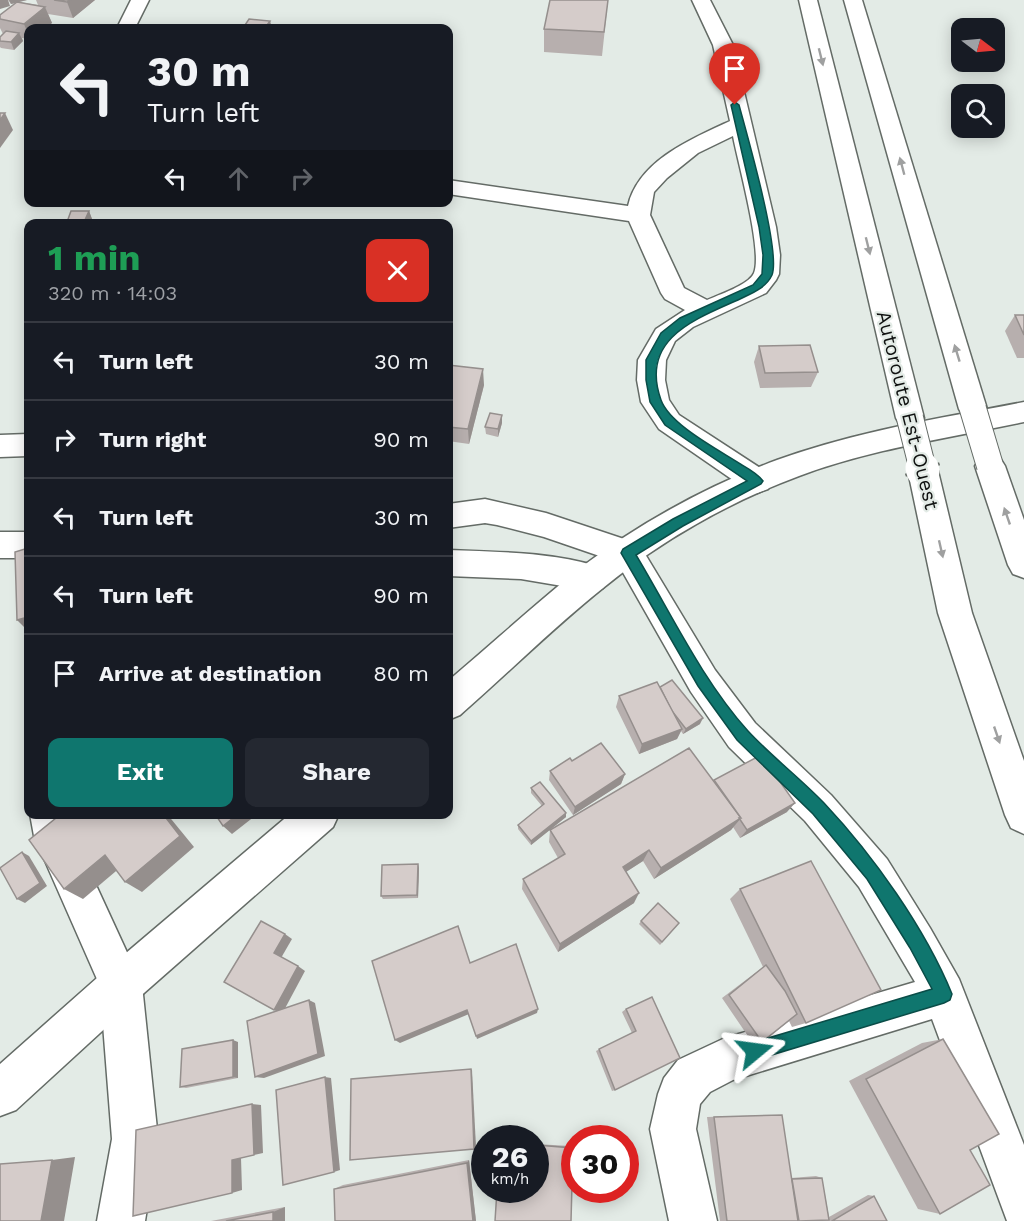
<!DOCTYPE html>
<meta charset="utf-8">
<style>
body{margin:0;font-family:"Work Sans",sans-serif;background:#242831;color:#f1f3f6;height:100vh;display:flex;flex-direction:column;font-size:22px;white-space:nowrap}
*{box-sizing:border-box;margin:0}
p{font-size:20px;color:#9ea1a6}
.icon{flex:none;width:33px;height:33px;fill:none;stroke:currentColor;stroke-width:2;stroke-linecap:round;stroke-linejoin:round}
.map{position:relative;flex:1;overflow:hidden}
.side{position:absolute;left:24px;top:219px;width:429px;height:600px;display:flex;flex-direction:column;background:#171b24;border-radius:12px;box-shadow:0 3px 15px #0003}
.side>*{flex:none}
.top-card{position:absolute;left:24px;top:24px;width:429px;height:183px;border-radius:12px;box-shadow:0 3px 15px #0003;background:#171b24;color:#f1f3f6;overflow:hidden}
.needle{width:39px;rotate:106deg}
.buttons{position:absolute;left:951px;top:18px;display:grid;gap:12px}
.buttons a{display:grid;place-items:center;width:54px;height:54px;border-radius:12px;background:#171b24;box-shadow:0 3px 15px #0003;font-size:30px}
.speed{position:absolute;left:471px;top:1125px;display:flex;gap:12px;font-size:30px;font-weight:700;text-align:center}
.speed>*{display:grid;place-content:center;width:78px;height:78px;border-radius:50%;background:#171b24;box-shadow:0 3px 15px #0003;line-height:1}
.speed small{font-size:15px;font-weight:400}
.speed .limit{border:9px solid #d22;background:#fff;color:#111}
.pin{position:absolute;display:grid;place-items:center;width:51px;height:51px;color:#fff;margin:-62px -26px;border-radius:50% 50% 50% 0;rotate:-45deg;box-shadow:0 0 6px #0007}
.pin .icon{rotate:45deg}
.me{position:absolute;width:66px;margin:-33px;rotate:74deg;stroke-linejoin:round;filter:drop-shadow(0 0 4px #0008)}
.turn{display:flex;align-items:center;gap:21px;height:126px;padding:0 24px;font-size:27px}
.turn .icon{width:78px;height:78px;stroke-width:2.5}
.turn b{display:block;font-size:42px;line-height:51px}
.lanes{display:flex;align-items:center;height:57px;padding:0 24px;background:#0003;justify-content:center;gap:30px;direction:ltr}
.lanes .off{opacity:.35}
.round{display:grid;place-items:center;flex:none;width:63px;height:63px;border-radius:12px;background:#242831}
.head{display:flex;align-items:center;justify-content:space-between;height:102px;padding:0 24px}
h1{font-size:36px;font-weight:700;line-height:45px;color:#1e9e55}
.action{display:flex;gap:12px;margin-top:auto;padding:12px 24px}
.action a{flex:1;height:69px;border-radius:12px;background:#0f766e;color:#fff;font-size:24px;font-weight:700;line-height:69px;text-align:center}
.action a+a{background:#242831;color:#f1f3f6}
ul{padding:0;list-style:none}
li{display:flex;align-items:center;gap:18px;height:78px;padding:0 24px;border-top:2px solid #363941}
li div{flex:1}
li b{display:block;font-size:22px}
li em{font-style:normal}
.map>svg:first-child{display:block}
.lines{fill:none;stroke-linecap:round;stroke-linejoin:round}
.minor-casing{stroke:#646b66;stroke-width:3}
.major-casing{stroke:#646b66;stroke-width:3}
.highway-casing{stroke:#646b66;stroke-width:3}
.minor{fill:#fff;fill-rule:evenodd}
.major{fill:#fff;fill-rule:evenodd}
.highway{fill:#fff;fill-rule:evenodd}
.highway-bridge-far1-casing{stroke:#646b66;stroke-width:28;stroke-linecap:butt}
.highway-bridge-casing{stroke:#646b66;stroke-width:36;stroke-linecap:butt}
.highway-bridge-far1{stroke:#fff;stroke-width:26}
.highway-bridge{stroke:#fff;stroke-width:33}
.wall{fill:#b7afae}
.shaded-wall{fill:#958f8d}
.building{fill:#d5ccca;stroke:#958f8d;stroke-width:1.5}
.oneway{fill:#9fa0a0}
.route{fill:#0f766e;stroke:#0a4d48;stroke-width:1.5}
.labels{text-anchor:middle;stroke-width:4.5;stroke-linejoin:round;paint-order:stroke}
.street-label{font-size:20px;fill:#101211;stroke:#e3ebe6}
</style>
<div class="map">
<svg width="1024" height="1221" viewBox="0 0 1024 1221">
<rect width="100%" height="100%" fill="#e3ebe6"/>
<g class="lines">
<defs>
<g id="minor">
<path d="M131,0H149L135,28H117Z"/>
<path d="M692,0H710L733,45L776,227L780,255L779,274L776,280L766,293L693,327L675,341L666,360L665,380L669,400L679,415L768,473L772,481L768,489L757,493L746,489L659,429L641,402L637,380L638,360L656,329L685,310L665,299L661,293L629,221L448,194V180L628,206C638,161 691,139 730,121L713,45ZM733,136C738,163 763,252 754,273C749,285 718,295 707,300L684,288L650,215L654,192L667,178L698,153Z"/>
<path d="M28,434V456L0,457V435Z"/>
<path d="M485,499L546,513L639,544L715,670L755,723L831,795L887,859L930,928L959,979L1024,1145V1221H1007L932,1019L733,1080L710,1092L700,1104L696,1129L717,1221H669L650,1129L658,1094L664,1078L678,1060L725,1038L915,982L859,887L805,821L729,747L691,692L617,562L544,537L497,525L485,523L448,528V504Z"/>
<rect x="0" y="532" width="28" height="26"/>
<path d="M448,550C500,552 555,552 603,568L608,578L603,588L592,591L521,579L448,576Z"/>
<path d="M30,814H68L72,833L142,985L158,1139L145,1221H97L112,1139L100,986L34,836Z"/>
</g>
<g id="major">
<path d="M1024,402V422C949,438 871,449 799,476C729,502 660,541 603,588C553,628 508,673 460,715L448,720V681C492,644 534,605 579,569C638,524 707,486 777,460C857,431 941,418 1024,402Z"/>
<path d="M290,814H339L333,827L136,1000L16,1110L0,1116V1064L106,970Z"/>
</g>
<g id="highway">
<path d="M799,0H817L924,418L920,425L910,428L900,425L896,418Z"/>
<path d="M844,0H862L987,409L983,416L973,419L963,416L959,409Z"/>
<path d="M990,455L1000,458L1005,466L1024,520V578L1013,574L1008,565L975,466L980,458Z"/>
<path d="M923,460L933,463L938,471L972,613L1024,761V834L1011,828L1005,815L938,613L908,471L913,463Z"/>
</g>
</defs>
<use href="#minor" class="minor-casing"/>
<use href="#major" class="major-casing"/>
<use href="#highway" class="highway-casing"/>
<use href="#minor" class="minor"/>
<use href="#major" class="major"/>
<use href="#highway" class="highway"/>
<defs>
<g id="highway-bridge-far1">
<path d="M973,409L990,466"/>
<path d="M910,418L923,470"/>
</g>
<path id="highway-bridge" d="M922,468L923,471"/>
</defs>
<use href="#highway-bridge-far1" class="highway-bridge-far1-casing"/>
<use href="#highway-bridge" class="highway-bridge-casing"/>
<use href="#highway-bridge-far1" class="highway-bridge-far1"/>
<use href="#highway-bridge" class="highway-bridge"/>
</g>
<g class="wall">
<path d="M8,0H27L19,2L38,5L36,0H95L73,18L48,14L52,23L45,28H28V39L22,38L23,41L14,50L1,48L0,47V37L3,34L0,28V15L16,3L11,4Z"/>
<path d="M608,0L602,56L544,52V29Z"/>
<path d="M89,211L92,219L91,224H68L67,222Z"/>
<path d="M1015,315H1024V358H1017L1005,331Z"/>
<path d="M759,346L818,372L811,387L760,388L754,362Z"/>
<path d="M448,365L484,385L469,444L448,441Z"/>
<path d="M502,423L498,437L486,434L485,427Z"/>
<path d="M660,687L700,724L683,734L681,731L677,739L639,754L616,707L619,696Z"/>
<path d="M572,761L625,774L621,784L573,815L549,780L550,771Z"/>
<path d="M714,781L787,812L740,838L733,827L731,830L654,879L643,861L626,872L634,903L558,952L522,889L523,879L558,858L549,842L550,830Z"/>
<path d="M531,788L566,813V817L531,845L518,829V825L542,806L531,793Z"/>
<path d="M418,864L419,868L418,898L383,899L381,896Z"/>
<path d="M740,889L806,1023L792,1027L789,1021L762,1042L754,1045L722,998L763,967L730,899Z"/>
<path d="M641,921L679,923L660,945L639,924Z"/>
<path d="M652,997L615,1090L612,1091L596,1051L632,1033L622,1012L626,1009Z"/>
<path d="M943,1039L970,1150L940,1214L918,1209L849,1081L922,1043Z"/>
<path d="M238,1042V1078L186,1088L180,1087Z"/>
<path d="M773,1115L791,1178L816,1176L822,1178L829,1217L868,1195L874,1196L887,1221H720L707,1117Z"/>
<path d="M536,1144L570,1146L573,1148L536,1190Z"/>
<path d="M469,1160L476,1221H335L334,1189L343,1185Z"/>
<path d="M285,1207V1221H211Z"/>
</g>
<g class="shaded-wall">
<path d="M0,0H8L10,6L0,9Z"/>
<path d="M9,0H27L11,4Z"/>
<path d="M70,0H95L73,18L67,2Z"/>
<path d="M45,7L52,23L45,28H28V34L24,24Z"/>
<path d="M270,21L272,28H265Z"/>
<path d="M19,33L23,41L14,50L11,42Z"/>
<path d="M5,113L13,130L0,148V120Z"/>
<path d="M89,211L92,219L91,224H85L84,222Z"/>
<path d="M483,369L484,385L469,444L468,429Z"/>
<path d="M502,415V423L498,437V429Z"/>
<path d="M28,617V631L17,620Z"/>
<path d="M703,718L700,724L683,734L686,729Z"/>
<path d="M682,729L677,739L639,754L642,744Z"/>
<path d="M625,774L621,784L573,815L575,807Z"/>
<path d="M795,803L787,812L740,838L747,830Z"/>
<path d="M566,813V817L531,845V841Z"/>
<path d="M163,814H167L194,847L142,892L125,882Z"/>
<path d="M238,814H254L255,816L232,834L223,826Z"/>
<path d="M741,818L731,830L654,879L661,868Z"/>
<path d="M649,850L643,861L618,877L623,867Z"/>
<path d="M22,852L29,856L47,886L25,903L17,899Z"/>
<path d="M105,855L122,866L83,899L64,889Z"/>
<path d="M418,864L419,868L418,898L417,895Z"/>
<path d="M639,893L634,903L558,952L560,944Z"/>
<path d="M285,934L292,939L281,958L274,953Z"/>
<path d="M298,966L305,971L282,1014L274,1010Z"/>
<path d="M309,1000L315,1003L325,1056L264,1078L255,1077Z"/>
<path d="M538,1009L537,1013L477,1039L476,1036Z"/>
<path d="M467,1010L469,1014L400,1043L395,1040Z"/>
<path d="M233,1040L238,1042V1078L233,1077Z"/>
<path d="M471,1069L472,1070L476,1147L474,1149Z"/>
<path d="M325,1077L331,1078L340,1170L334,1172Z"/>
<path d="M252,1104L261,1105L263,1153L241,1158L242,1190L232,1193V1160Z"/>
<path d="M75,1157L64,1221H41L52,1160Z"/>
<path d="M469,1160L476,1221H473L467,1163Z"/>
<path d="M285,1207V1221H273V1212Z"/>
</g>
<g class="building">
<path d="M54,0H70L67,2Z"/>
<path d="M550,0H608L604,32L544,29Z"/>
<path d="M17,2L45,7L24,24L0,19V15Z"/>
<path d="M249,19L270,21L265,28H243Z"/>
<path d="M6,31L19,33L11,42L0,41V37Z"/>
<path d="M0,113H5L0,120Z"/>
<path d="M71,211H89L84,222H67Z"/>
<path d="M1015,315H1024V335Z"/>
<path d="M810,345L818,372L765,373L759,346Z"/>
<path d="M448,365L483,369L468,429L448,427Z"/>
<path d="M490,413L502,415L498,429L485,427Z"/>
<path d="M28,548V617L17,620L15,552Z"/>
<path d="M672,680L703,718L686,729L672,711L660,687Z"/>
<path d="M657,682L682,729L642,744L619,696Z"/>
<path d="M601,743L625,774L575,807L550,771L570,758L572,761Z"/>
<path d="M689,748L741,818L661,868L649,850L623,867L639,893L560,944L523,879L565,854L550,830Z"/>
<path d="M761,755L795,803L747,830L739,818H741L714,780Z"/>
<path d="M540,782L566,813L531,841L518,825L544,804L531,788Z"/>
<path d="M61,814H79L81,817L85,814H163L180,836L125,882L105,855L64,889L29,840Z"/>
<path d="M215,814H238L223,826Z"/>
<path d="M22,852L40,883L17,899L0,868Z"/>
<path d="M811,861L881,990L806,1023L740,889Z"/>
<path d="M418,864L417,895L381,896L382,865Z"/>
<path d="M658,903L679,923L662,942L641,921Z"/>
<path d="M261,921L285,934L274,953L298,966L274,1010L224,982Z"/>
<path d="M458,926L470,963L516,944L538,1009L476,1036L467,1010L395,1040L372,961Z"/>
<path d="M766,965L785,991L797,1014L762,1042L729,995Z"/>
<path d="M652,997L680,1058L615,1090L599,1049L636,1031L626,1009Z"/>
<path d="M309,1000L318,1054L255,1077L247,1021Z"/>
<path d="M943,1039L999,1134L970,1150L990,1185L940,1214L866,1079Z"/>
<path d="M233,1040V1077L180,1087L182,1049Z"/>
<path d="M471,1069L474,1149L350,1160L351,1079Z"/>
<path d="M325,1077L334,1172L283,1185L276,1090Z"/>
<path d="M252,1104L254,1155L232,1160V1193L133,1216L136,1130Z"/>
<path d="M782,1115L798,1221H727L714,1117Z"/>
<path d="M536,1145L573,1148L571,1221H495L497,1190H536Z"/>
<path d="M52,1160L41,1221H0V1164Z"/>
<path d="M467,1163L473,1221H335L334,1189Z"/>
<path d="M822,1178L829,1220L799,1221L792,1179Z"/>
<path d="M874,1196L887,1221H832Z"/>
<path d="M273,1212V1221H226Z"/>
</g>
<defs><path id="oneway-solid" d="M-6-.8H1V-3.2L6.5 0L1 3.2V.8H-6Z" transform="scale(1.5)"/></defs>
<g class="oneway">
<use href="#oneway-solid" transform="translate(821 57) rotate(76)"/>
<use href="#oneway-solid" transform="translate(902 166) rotate(-105)"/>
<use href="#oneway-solid" transform="translate(868 246) rotate(76)"/>
<use href="#oneway-solid" transform="translate(957 353) rotate(-107)"/>
<use href="#oneway-solid" transform="translate(1007 516) rotate(-109)"/>
<use href="#oneway-solid" transform="translate(941 549) rotate(77)"/>
<use href="#oneway-solid" transform="translate(997 735) rotate(71)"/>
</g>
<path class="route" d="M735,102L739,105C747,135 781,252 772,275C766,288 752,293 740,299C696,319 639,338 661,400C670,425 719,450 742,465C749,469 758,474 763,481L761,484L683,526L636,555C671,613 702,680 748,731C771,756 800,778 824,803C873,855 925,928 952,994L950,1000L944,1003L755,1060L749,1057L746,1051L749,1045L755,1042L932,989L910,948L867,879L813,814L737,740L698,686L621,553L623,549L673,519L747,481L665,425L650,402L646,380V360L661,333L680,318L753,285L762,274L763,255L759,227L731,105Z"/>
<g class="labels">
<g class="street-label">
<text transform="translate(908 410) rotate(76)" y="7">Autoroute Est-Ouest</text>
</g>
</g>
</svg>
<div class="buttons">
<a><svg class="needle" viewBox="-14 -14 28 28"><path d="M0-13l5 13h-10z" fill="#e53935"/><path d="M0 13l5-13h-10z" fill="#9ea1a6"/></svg></a>
<a><svg class="icon" aria-label="search" viewBox="0 0 24 24"><circle cx="10" cy="10" r="6"/><path d="M15 15l6 6"/></svg></a>
</div>
<div class="speed"><div>26<small>km/h</small></div><div class="limit">30</div></div>
<div class="pin" style="left:735px;top:105px;background:#d93025"><svg class="icon" aria-label="arrive" viewBox="0 0 24 24"><path d="M6 21V4h12l-3 4 3 4H6"/></svg></div>
<svg class="me" style="left:755px;top:1051px" viewBox="-20 -20 40 40"><path d="M0-17L14 15 0 8-14 15z" fill="#0f766e" stroke="#fff" stroke-width="4"/></svg>
<div class="top-card">
<div class="turn"><svg class="icon" aria-label="left" viewBox="0 0 24 24"><path d="M17 20v-9H6M10 6l-5 5 5 5"/></svg><div><b>30 m</b>Turn left</div></div>
<div class="lanes"><svg class="icon" aria-label="left" viewBox="0 0 24 24"><path d="M17 20v-9H6M10 6l-5 5 5 5"/></svg><svg class="icon off" aria-label="ahead" viewBox="0 0 24 24"><path d="M12 20V5M6 11l6-6 6 6"/></svg><svg class="icon off" aria-label="right" viewBox="0 0 24 24"><path d="M7 20v-9h11M14 6l5 5-5 5"/></svg></div>
</div>
<section class="side">
<div class="head"><div><h1>1 min</h1><p>320 m · 14:03</p></div><a class="round" style="background:#d93025;color:#fff"><svg class="icon" aria-label="close" viewBox="0 0 24 24"><path d="M6 6l12 12M18 6L6 18"/></svg></a></div>
<ul>
<li><svg class="icon" aria-label="left" viewBox="0 0 24 24"><path d="M17 20v-9H6M10 6l-5 5 5 5"/></svg><div><b>Turn left</b></div><em>30 m</em></li>
<li><svg class="icon" aria-label="right" viewBox="0 0 24 24"><path d="M7 20v-9h11M14 6l5 5-5 5"/></svg><div><b>Turn right</b></div><em>90 m</em></li>
<li><svg class="icon" aria-label="left" viewBox="0 0 24 24"><path d="M17 20v-9H6M10 6l-5 5 5 5"/></svg><div><b>Turn left</b></div><em>30 m</em></li>
<li><svg class="icon" aria-label="left" viewBox="0 0 24 24"><path d="M17 20v-9H6M10 6l-5 5 5 5"/></svg><div><b>Turn left</b></div><em>90 m</em></li>
<li><svg class="icon" aria-label="arrive" viewBox="0 0 24 24"><path d="M6 21V4h12l-3 4 3 4H6"/></svg><div><b>Arrive at destination</b></div><em>80 m</em></li>
</ul>
<div class="action"><a>Exit</a><a>Share</a></div>
</section>
</div>
